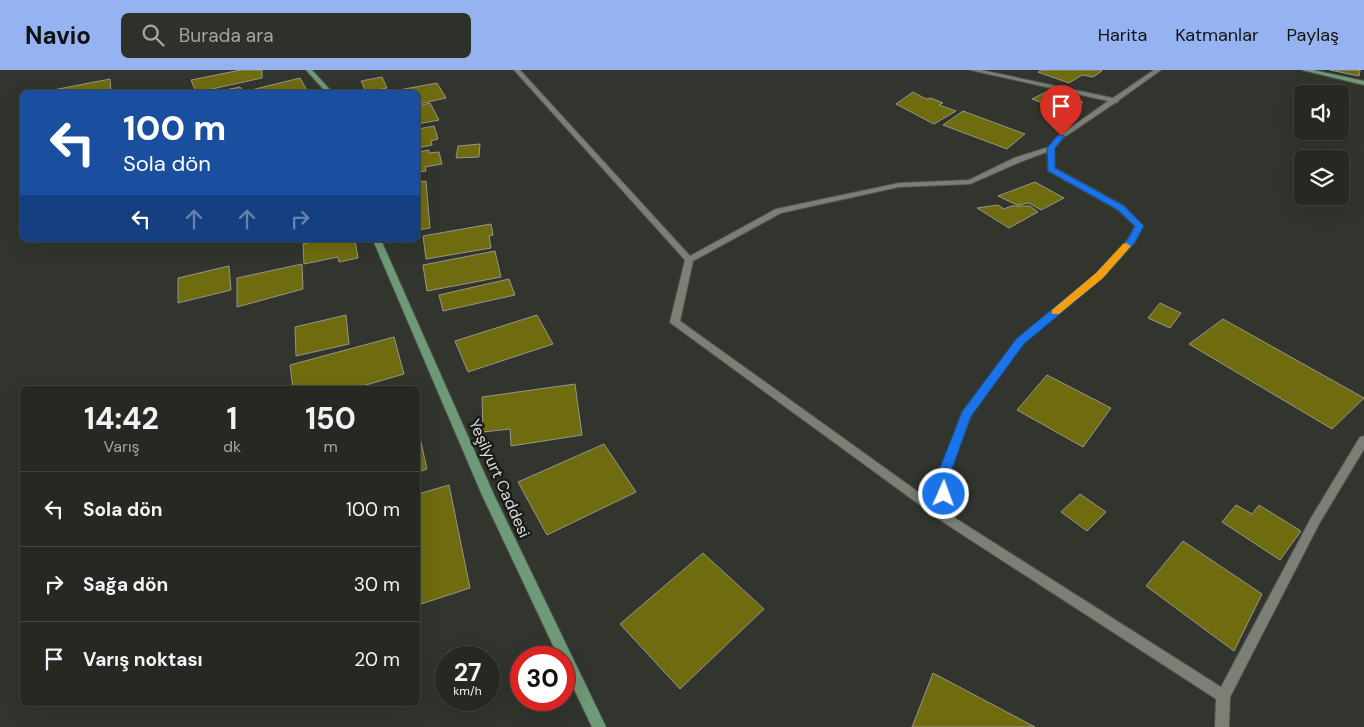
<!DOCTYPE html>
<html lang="tr">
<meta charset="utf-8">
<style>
body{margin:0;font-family:"DM Sans",sans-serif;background:#2e302a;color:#f1f3f6;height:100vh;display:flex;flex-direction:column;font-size:19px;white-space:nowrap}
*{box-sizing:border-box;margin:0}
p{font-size:16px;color:#a4a6a5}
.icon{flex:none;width:28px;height:28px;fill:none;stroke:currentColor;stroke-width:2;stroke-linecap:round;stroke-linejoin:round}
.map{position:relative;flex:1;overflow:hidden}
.panel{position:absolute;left:20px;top:316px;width:400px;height:320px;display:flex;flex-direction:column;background:#262822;border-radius:8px;box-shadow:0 5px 20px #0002,0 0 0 1px #424440}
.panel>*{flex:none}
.banner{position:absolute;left:20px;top:20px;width:400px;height:152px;border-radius:8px;box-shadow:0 5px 20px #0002,0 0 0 1px #424440;background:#1a4fa0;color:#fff;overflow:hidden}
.controls{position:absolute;left:1294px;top:15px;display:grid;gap:10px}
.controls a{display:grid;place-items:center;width:55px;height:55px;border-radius:8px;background:#262822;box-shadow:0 5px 20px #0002,0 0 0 1px #424440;font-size:25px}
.speed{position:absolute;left:435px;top:576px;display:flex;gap:10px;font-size:25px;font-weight:700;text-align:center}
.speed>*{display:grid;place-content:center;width:65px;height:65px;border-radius:50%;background:#262822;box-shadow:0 5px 20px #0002,0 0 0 1px #424440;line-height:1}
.speed small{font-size:12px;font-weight:400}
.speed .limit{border:8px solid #d22;background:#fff;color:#111}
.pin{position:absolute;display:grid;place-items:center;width:42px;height:42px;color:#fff;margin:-51px -21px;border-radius:50% 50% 50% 0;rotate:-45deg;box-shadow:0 0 5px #0007}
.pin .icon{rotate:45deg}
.me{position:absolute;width:55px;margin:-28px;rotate:2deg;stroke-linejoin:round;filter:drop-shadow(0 0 4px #0008)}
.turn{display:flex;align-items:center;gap:18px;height:105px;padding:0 20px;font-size:22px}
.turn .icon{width:65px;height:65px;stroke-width:2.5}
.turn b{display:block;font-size:35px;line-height:42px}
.lanes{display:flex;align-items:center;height:48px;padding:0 20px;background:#0003;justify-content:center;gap:25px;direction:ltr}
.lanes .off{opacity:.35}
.eta{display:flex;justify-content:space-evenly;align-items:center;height:85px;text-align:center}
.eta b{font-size:30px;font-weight:700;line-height:35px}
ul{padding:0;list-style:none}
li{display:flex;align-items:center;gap:15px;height:75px;padding:0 20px;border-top:1px solid #424440}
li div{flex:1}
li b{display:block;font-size:19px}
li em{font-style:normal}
header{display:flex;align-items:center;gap:30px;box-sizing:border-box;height:70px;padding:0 25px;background:#95b2f1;color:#111}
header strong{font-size:24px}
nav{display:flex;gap:28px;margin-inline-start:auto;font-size:18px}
.search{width:350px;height:45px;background:#2e302a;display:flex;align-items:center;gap:12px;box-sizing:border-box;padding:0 18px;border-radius:8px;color:#a4a6a5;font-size:19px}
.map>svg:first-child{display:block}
.building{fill:#6f6c0f;stroke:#96968c}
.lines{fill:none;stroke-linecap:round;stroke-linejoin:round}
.street-casing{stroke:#4f534c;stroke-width:2}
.secondary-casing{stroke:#4f534c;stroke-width:2}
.street{fill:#7b7f76;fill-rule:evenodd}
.secondary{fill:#6e9a77;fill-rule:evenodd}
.route{fill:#1a73e8;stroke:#114b97}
.slow{fill:#f59e0b}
.labels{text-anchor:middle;stroke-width:5;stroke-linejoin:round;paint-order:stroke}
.street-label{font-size:16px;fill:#daddd8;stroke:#1a1c19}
</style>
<header>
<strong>Navio</strong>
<div class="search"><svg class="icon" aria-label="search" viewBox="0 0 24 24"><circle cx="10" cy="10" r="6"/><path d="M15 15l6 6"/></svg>Burada ara</div>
<nav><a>Harita</a><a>Katmanlar</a><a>Paylaş</a></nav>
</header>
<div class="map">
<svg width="1364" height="657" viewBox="0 0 1364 657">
<rect width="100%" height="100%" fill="#32352e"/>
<g class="building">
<path d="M241,0H262V8L198,22H196L191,10Z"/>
<path d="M1041,0H1100L1102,1L1093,7L1082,5L1069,13L1038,2Z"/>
<path d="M1330,0H1360L1359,6Z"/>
<path d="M382,7L387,18L366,22L361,11Z"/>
<path d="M300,8L308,22H215L240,17L243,22Z"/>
<path d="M110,9L111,22H48V21Z"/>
<path d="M437,13L446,28L418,34V22H388Z"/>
<path d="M913,22L926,29L931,28L943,33L939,35L956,41L934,54L896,34Z"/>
<path d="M1046,22L1083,32L1072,44L1032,29Z"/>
<path d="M430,33L439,50L418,54V36Z"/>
<path d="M963,41L1025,64L1007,79L943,55Z"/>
<path d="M434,56L438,69L431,71L432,75L418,78V59Z"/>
<path d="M480,74L479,87L456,88L458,76Z"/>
<path d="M429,80V83L439,82L442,94L425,97L426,101L418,102V82Z"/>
<path d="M426,111L430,158L418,160V112Z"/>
<path d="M1035,112L1064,128L1041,140L1029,133L1017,135L998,126Z"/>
<path d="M998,135L1004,139L1011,136H1030L1038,142L1009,158L977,138Z"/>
<path d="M491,154L493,165L489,166L491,178L426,189L423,166Z"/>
<path d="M320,170H355L358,188L339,192L338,187L304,194L303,174Z"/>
<path d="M495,181L501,207L427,221L423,195Z"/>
<path d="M302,194L303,219L237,237V208Z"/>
<path d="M229,196L231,220L178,233V208Z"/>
<path d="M509,209L515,225L443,241L439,225Z"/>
<path d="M1160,233L1181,243L1170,258L1148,248Z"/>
<path d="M346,245L349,274L296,286L295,257Z"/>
<path d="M537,245L553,274L468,302L455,271Z"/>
<path d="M1223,249L1364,328L1332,359L1189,274Z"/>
<path d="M394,267L404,304L352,319H293L290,295Z"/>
<path d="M1047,305L1111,338L1083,377L1017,340Z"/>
<path d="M575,314L582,365L511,376L510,359L483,362L482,327Z"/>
<path d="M418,359L427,399L418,402Z"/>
<path d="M604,374L636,422L547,465L518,412Z"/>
<path d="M449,415L470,518L418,535V424Z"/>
<path d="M1080,424L1106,442L1087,461L1061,442Z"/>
<path d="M1236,435L1252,444L1259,435L1301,461L1280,490L1222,452Z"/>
<path d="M1183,471L1262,524L1234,581L1146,516Z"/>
<path d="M703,483L764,539L680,619L620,554Z"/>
<path d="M933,603L1035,657H912Z"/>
</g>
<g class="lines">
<defs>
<path id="street" d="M514,0H520L690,186L776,139L899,113L969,110L1014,88L1049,77L1059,66L1108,31L970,0H981L1113,28L1154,0H1161L1119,30L1118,32L1115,33L1063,68L1054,78L1055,98L1124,136L1143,156L1135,172L1102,208L1023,273L971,346L947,410L955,448L1221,617L1311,448L1360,367L1364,366V379L1319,454L1230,627L1229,657H1215L1216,629L946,454L672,254L670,252L685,190ZM1047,82L1048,101L1118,140L1135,156L1128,169L1096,204L1017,269L962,342L937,410L942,439L680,251L693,191L781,143L899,117L970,114L1020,92Z"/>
<g id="secondary">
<path d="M306,0H312L332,22H326Z"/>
<path d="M1302,0H1313L1364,11V15Z"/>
<path d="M373,170H381L494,425L606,657H592L564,598V588H559L482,425Z"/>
</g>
</defs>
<use href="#street" class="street-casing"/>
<use href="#secondary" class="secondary-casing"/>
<use href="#street" class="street"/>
<use href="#secondary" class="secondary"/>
</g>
<path class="route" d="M1058,65L1065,66L1055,78V98L1124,136L1144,156L1135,172L1103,208L1024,274L971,346L948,410L951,424L949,427L944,429L940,427L935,410L962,342L1016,269L1096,203L1128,169L1135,156L1118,140L1048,101L1047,78Z"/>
<path class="slow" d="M1126,173L1131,176L1103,208L1059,244H1052V240L1096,203L1123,174Z"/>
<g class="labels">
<g class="street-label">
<text transform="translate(500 408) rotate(66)" y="6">Yeşilyurt Caddesi</text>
</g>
</g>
</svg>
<div class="controls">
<a><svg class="icon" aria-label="sound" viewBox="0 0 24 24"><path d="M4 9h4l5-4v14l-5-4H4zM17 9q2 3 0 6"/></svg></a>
<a><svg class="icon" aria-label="layers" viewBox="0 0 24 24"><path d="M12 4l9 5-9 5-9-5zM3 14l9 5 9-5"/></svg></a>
</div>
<div class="speed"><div>27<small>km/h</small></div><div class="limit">30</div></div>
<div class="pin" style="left:1061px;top:66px;background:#d93025"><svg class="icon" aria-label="arrive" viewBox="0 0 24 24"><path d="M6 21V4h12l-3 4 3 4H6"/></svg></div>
<svg class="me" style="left:944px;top:424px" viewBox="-20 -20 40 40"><circle r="17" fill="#1a73e8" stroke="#fff" stroke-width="3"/><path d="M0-11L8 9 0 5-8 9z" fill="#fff"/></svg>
<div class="banner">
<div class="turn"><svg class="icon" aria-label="left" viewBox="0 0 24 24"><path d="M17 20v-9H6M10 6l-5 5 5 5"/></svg><div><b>100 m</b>Sola dön</div></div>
<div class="lanes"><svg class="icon" aria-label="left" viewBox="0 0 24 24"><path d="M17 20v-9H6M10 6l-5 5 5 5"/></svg><svg class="icon off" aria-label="ahead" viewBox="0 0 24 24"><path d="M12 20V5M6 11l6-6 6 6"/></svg><svg class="icon off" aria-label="ahead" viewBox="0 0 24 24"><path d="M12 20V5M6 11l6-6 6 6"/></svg><svg class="icon off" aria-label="right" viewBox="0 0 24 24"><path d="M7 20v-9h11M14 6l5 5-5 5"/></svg></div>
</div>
<section class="panel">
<div class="eta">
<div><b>14:42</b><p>Varış</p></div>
<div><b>1</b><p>dk</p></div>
<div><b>150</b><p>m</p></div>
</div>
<ul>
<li><svg class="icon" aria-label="left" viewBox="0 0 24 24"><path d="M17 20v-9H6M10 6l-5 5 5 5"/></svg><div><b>Sola dön</b></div><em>100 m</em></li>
<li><svg class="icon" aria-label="right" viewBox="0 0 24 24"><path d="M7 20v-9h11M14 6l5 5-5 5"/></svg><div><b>Sağa dön</b></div><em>30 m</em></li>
<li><svg class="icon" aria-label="arrive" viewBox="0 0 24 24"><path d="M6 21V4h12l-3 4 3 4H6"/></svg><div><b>Varış noktası</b></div><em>20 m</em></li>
</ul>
</section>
</div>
